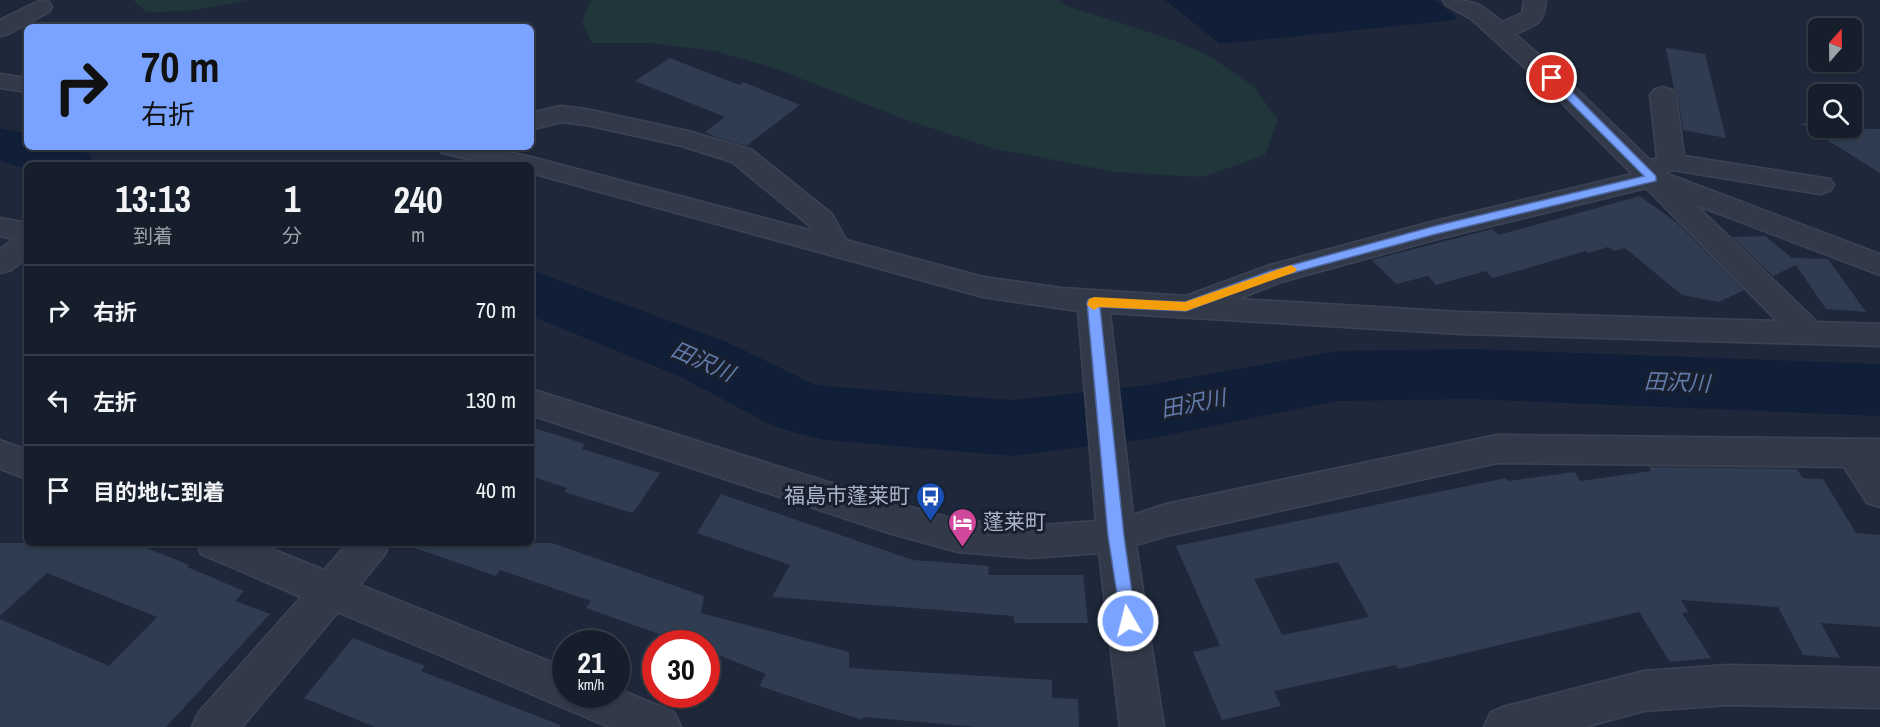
<!DOCTYPE html>
<html lang="ja">
<meta charset="utf-8">
<style>
body{margin:0;font-family:"Archivo Narrow","Noto Sans JP",sans-serif;background:#232b38;color:#f1f3f6;height:100vh;display:flex;flex-direction:column;font-size:22px;white-space:nowrap}
*{box-sizing:border-box;margin:0}
p{font-size:20px;color:#9ea2a9}
.icon{flex:none;width:33px;height:33px;fill:none;stroke:currentColor;stroke-width:2;stroke-linecap:round;stroke-linejoin:round}
.map{position:relative;flex:1;overflow:hidden}
.panel{position:absolute;left:24px;top:162px;width:510px;height:384px;display:flex;flex-direction:column;background:#161e2c;border-radius:9px;box-shadow:0 2px 4px #0004,0 0 0 2px #353c48}
.panel>*{flex:none}
.hud{position:absolute;left:24px;top:24px;width:510px;height:126px;border-radius:9px;box-shadow:0 2px 4px #0004,0 0 0 2px #353c48;background:#79a3ff;color:#111;overflow:hidden}
.needle{width:39px;rotate:20deg}
.buttons{position:absolute;left:1808px;top:18px;display:grid;gap:12px}
.buttons a{display:grid;place-items:center;width:54px;height:54px;border-radius:9px;background:#161e2c;box-shadow:0 2px 4px #0004,0 0 0 2px #353c48;font-size:30px}
.speed{position:absolute;left:552px;top:630px;display:flex;gap:12px;font-size:30px;font-weight:700;text-align:center}
.speed>*{display:grid;place-content:center;width:78px;height:78px;border-radius:50%;background:#161e2c;box-shadow:0 2px 4px #0004,0 0 0 2px #353c48;line-height:1}
.speed small{font-size:15px;font-weight:400}
.speed .limit{border:9px solid #d22;background:#fff;color:#111}
.pin{position:absolute;display:grid;place-items:center;width:51px;height:51px;color:#fff;margin:-26px;border:3px solid #fff;border-radius:50%;box-shadow:0 2px 6px #0007}
.me{position:absolute;width:66px;margin:-33px;rotate:352deg;stroke-linejoin:round;filter:drop-shadow(0 0 4px #0008)}
.turn{display:flex;align-items:center;gap:21px;height:126px;padding:0 18px;font-size:27px}
.turn .icon{width:78px;height:78px;stroke-width:2.5}
.turn b{display:block;font-size:42px;line-height:51px}
.eta{display:flex;justify-content:space-evenly;align-items:center;height:102px;text-align:center}
.eta b{font-size:36px;font-weight:700;line-height:42px}
ul{padding:0;list-style:none}
li{display:flex;align-items:center;gap:18px;height:90px;padding:0 18px;border-top:2px solid #353c48}
li div{flex:1}
li b{display:block;font-size:22px}
li em{font-style:normal}
.map>svg:first-child{display:block}
.green{fill:#20363b}
.water{fill:#111e38}
.lines{fill:none;stroke-linecap:round;stroke-linejoin:round}
.river{fill:#111e38;fill-rule:evenodd}
.building{fill:#303c51;fill-rule:evenodd}
.minor-casing{stroke:#3c4354;stroke-width:3}
.minor{fill:#323a4a;fill-rule:evenodd}
.route{fill:#79a3ff;stroke:#4f6aa6;stroke-width:1.5}
.slow{fill:#f59e0b}
.labels{text-anchor:middle;stroke-width:6;stroke-linejoin:round;paint-order:stroke}
.poi-label{font-size:21px;fill:#acb5c7;stroke:#181f2f;text-anchor:end}
.water-label{font-size:22px;font-style:italic;fill:#627baa;stroke:#181f2f}
</style>
<div class="map">
<svg width="1880" height="727" viewBox="0 0 1880 727">
<rect width="100%" height="100%" fill="#1e283a"/>
<g class="green">
<path d="M133,0H248L189,11L147,12Z"/>
<path d="M591,0H1058L1064,5L1176,41L1211,57L1254,87L1278,120L1265,155L1202,177L1116,172L996,149L909,121L774,68L715,51L649,43H592L582,22Z"/>
</g>
<path class="water" d="M1165,0H1434L1456,16L1455,20L1220,44Z"/>
<g class="lines">
<g class="river">
<path d="M0,128L27,134V147H70L88,153L96,165H27V169L0,161Z"/>
<path d="M531,270L727,342L813,384L824,386L1013,400L1148,385L1337,351L1471,349L1880,364V416L1471,399L1337,401L1148,439L1013,456L824,440L796,433L771,425L679,376L531,316Z"/>
</g>
</g>
<g class="building">
<path d="M1666,48L1705,54L1726,138L1683,130L1678,95L1674,89Z"/>
<path d="M670,58L739,85L743,82L800,105L746,146L719,138L705,132L725,117L635,81Z"/>
<path d="M1800,123L1818,125V128L1880,129V173Z"/>
<path d="M1640,196L1677,223L1744,290L1719,302L1682,295L1625,248L1614,251L1608,247L1588,253L1586,251L1493,278L1486,271L1436,285L1428,276L1396,284L1372,260L1492,229L1499,235Z"/>
<path d="M1765,236L1792,258L1828,259L1866,312L1826,309L1796,265L1773,276L1732,237Z"/>
<path d="M531,427L585,444L582,449L660,473L633,513L564,492L567,488L531,476Z"/>
<path d="M1649,467L1797,469L1803,478L1823,479L1856,533L1880,535V627L1821,623L1840,658L1803,655L1778,607L1681,600L1688,612L1682,613L1711,658L1670,662L1639,612L1398,669L1396,665L1274,691L1281,706L1222,720L1193,652L1220,646L1176,546L1506,478L1508,481L1575,472L1580,481L1651,471ZM1338,562L1369,617L1282,635L1254,579Z"/>
<path d="M721,494L913,560L989,566L988,575H1083L1088,623H1014V616L772,597L790,565L697,533Z"/>
<path d="M0,543H134L189,565L187,567L244,591L235,601L270,614L166,727H0V619L109,666L157,617L47,573L0,616Z"/>
<path d="M416,543H552L704,596L701,613L849,652V668L1052,680V698L1078,699L1079,727H977L863,717L862,720L759,686L766,674L706,650V644H687L586,608L591,601L500,570L496,576L415,548Z"/>
<path d="M353,638L425,666L421,671L560,725V727H375L304,698Z"/>
</g>
<g class="lines">
<defs>
<g id="minor">
<path d="M41,0L49,2L52,7L49,12L8,34L0,36V20Z"/>
<path d="M1443,0C1474,0 1479,2 1502,22L1522,13L1524,0H1546C1544,25 1537,24 1515,34L1561,74L1650,160L1657,158L1650,95L1654,90L1663,87L1672,90L1676,95L1684,156L1830,179L1834,185L1830,191L1820,194L1673,170L1665,173L1880,254V275L1696,205L1817,322L1880,324V346L1461,334L1110,313L1133,515L1166,504L1497,435L1880,439V507L1867,503L1844,467L1497,463L1166,536L1136,545L1164,727H1120L1099,553L1031,558L958,552L889,533L531,415V389L889,501L958,520L1031,526L1096,521L1078,311L983,297L531,173V165H494L442,153L438,147H486L531,157L813,231L810,226L732,162L682,146L586,125L561,122L531,130V113L561,106L586,109L688,131L752,150L832,214L846,240L983,277L1062,288L1186,296L1270,265L1435,221L1632,174L1543,84L1471,19L1446,5ZM1646,188L1777,321L1461,312L1238,299L1281,282L1438,239Z"/>
<path d="M0,74L27,78V92L0,88Z"/>
<path d="M0,218L27,223V258L11,270L0,273V249L14,239L0,236Z"/>
<path d="M0,440L27,450V479L0,469Z"/>
<path d="M196,543H257L324,570L348,543H390L385,554L360,585L566,668V694H616V688L674,712L681,727H609L338,612L242,727H192L199,712L301,597L201,554Z"/>
<path d="M1728,665L1880,668V708L1728,705L1644,711L1585,727H1484L1491,712L1506,706L1644,671Z"/>
</g>
</defs>
<use href="#minor" class="minor-casing"/>
<use href="#minor" class="minor"/>
</g>
<path class="route" d="M1549,76H1556L1656,176V181L1436,234L1274,278L1186,311L1100,307L1124,536L1136,621L1134,626L1128,628L1122,626L1108,536L1087,302L1089,299L1185,302L1270,271L1435,226L1644,176L1549,81Z"/>
<path class="slow" d="M1291,265L1297,269L1295,272L1186,311L1099,307L1094,310L1087,305L1089,299L1094,297L1185,302Z"/>
<defs>
<symbol id="bus-pin" viewBox="-11 -11 22 30"><path d="M0 17L-7.5 6A9.5 9.5 0 1 1 7.5 6Z" fill="#1a4fb4" stroke="#181f2f"/><path d="M-5-6H5V4H4V6H2V4H-2V6H-4V4H-5ZM-3.5-4V0h7V-4ZM-3.5 1.2v1.5H-2V1.2ZM2 1.2v1.5H3.5V1.2Z" fill="#fff"/></symbol>
<symbol id="hotel-pin" viewBox="-11 -11 22 30"><path d="M0 17L-7.5 6A9.5 9.5 0 1 1 7.5 6Z" fill="#d1479c" stroke="#181f2f"/><path d="M-6-4.5h1.5V1H6V5H4.5V3h-9V5H-6ZM-4 0a1.8 1.8 0 1 1 3.6 0ZM.5 0V-2.5h3Q6-2.5 6 0Z" fill="#fff"/></symbol>
</defs>
<g fill-rule="evenodd">
<use href="#bus-pin" x="914" y="480" width="33" height="45"/>
<use href="#hotel-pin" x="946" y="506" width="33" height="45"/>
</g>
<g class="labels">
<g class="poi-label">
<text x="910" y="503">福島市蓬莱町</text>
<text x="983" y="529" text-anchor="start">蓬莱町</text>
</g>
<g class="water-label">
<text transform="translate(703 361) rotate(24)" y="8">田沢川</text>
<text transform="translate(1677 382) rotate(2)" y="8">田沢川</text>
<text transform="translate(1193 403) rotate(-11)" y="8">田沢川</text>
</g>
</g>
</svg>
<div class="buttons">
<a><svg class="needle" viewBox="-14 -14 28 28"><path d="M0-13l5 13h-10z" fill="#e53935"/><path d="M0 13l5-13h-10z" fill="#9ea2a9"/></svg></a>
<a><svg class="icon" aria-label="search" viewBox="0 0 24 24"><circle cx="10" cy="10" r="6"/><path d="M15 15l6 6"/></svg></a>
</div>
<div class="speed"><div>21<small>km/h</small></div><div class="limit">30</div></div>
<div class="pin" style="left:1552px;top:78px;background:#d93025"><svg class="icon" aria-label="arrive" viewBox="0 0 24 24"><path d="M6 21V4h12l-3 4 3 4H6"/></svg></div>
<svg class="me" style="left:1128px;top:621px" viewBox="-20 -20 40 40"><circle r="17" fill="#79a3ff" stroke="#fff" stroke-width="3"/><path d="M0-11L8 9 0 5-8 9z" fill="#fff"/></svg>
<div class="hud">
<div class="turn"><svg class="icon" aria-label="right" viewBox="0 0 24 24"><path d="M7 20v-9h11M14 6l5 5-5 5"/></svg><div><b>70 m</b>右折</div></div>
</div>
<section class="panel">
<div class="eta">
<div><b>13:13</b><p>到着</p></div>
<div><b>1</b><p>分</p></div>
<div><b>240</b><p>m</p></div>
</div>
<ul>
<li><svg class="icon" aria-label="right" viewBox="0 0 24 24"><path d="M7 20v-9h11M14 6l5 5-5 5"/></svg><div><b>右折</b></div><em>70 m</em></li>
<li><svg class="icon" aria-label="left" viewBox="0 0 24 24"><path d="M17 20v-9H6M10 6l-5 5 5 5"/></svg><div><b>左折</b></div><em>130 m</em></li>
<li><svg class="icon" aria-label="arrive" viewBox="0 0 24 24"><path d="M6 21V4h12l-3 4 3 4H6"/></svg><div><b>目的地に到着</b></div><em>40 m</em></li>
</ul>
</section>
</div>
